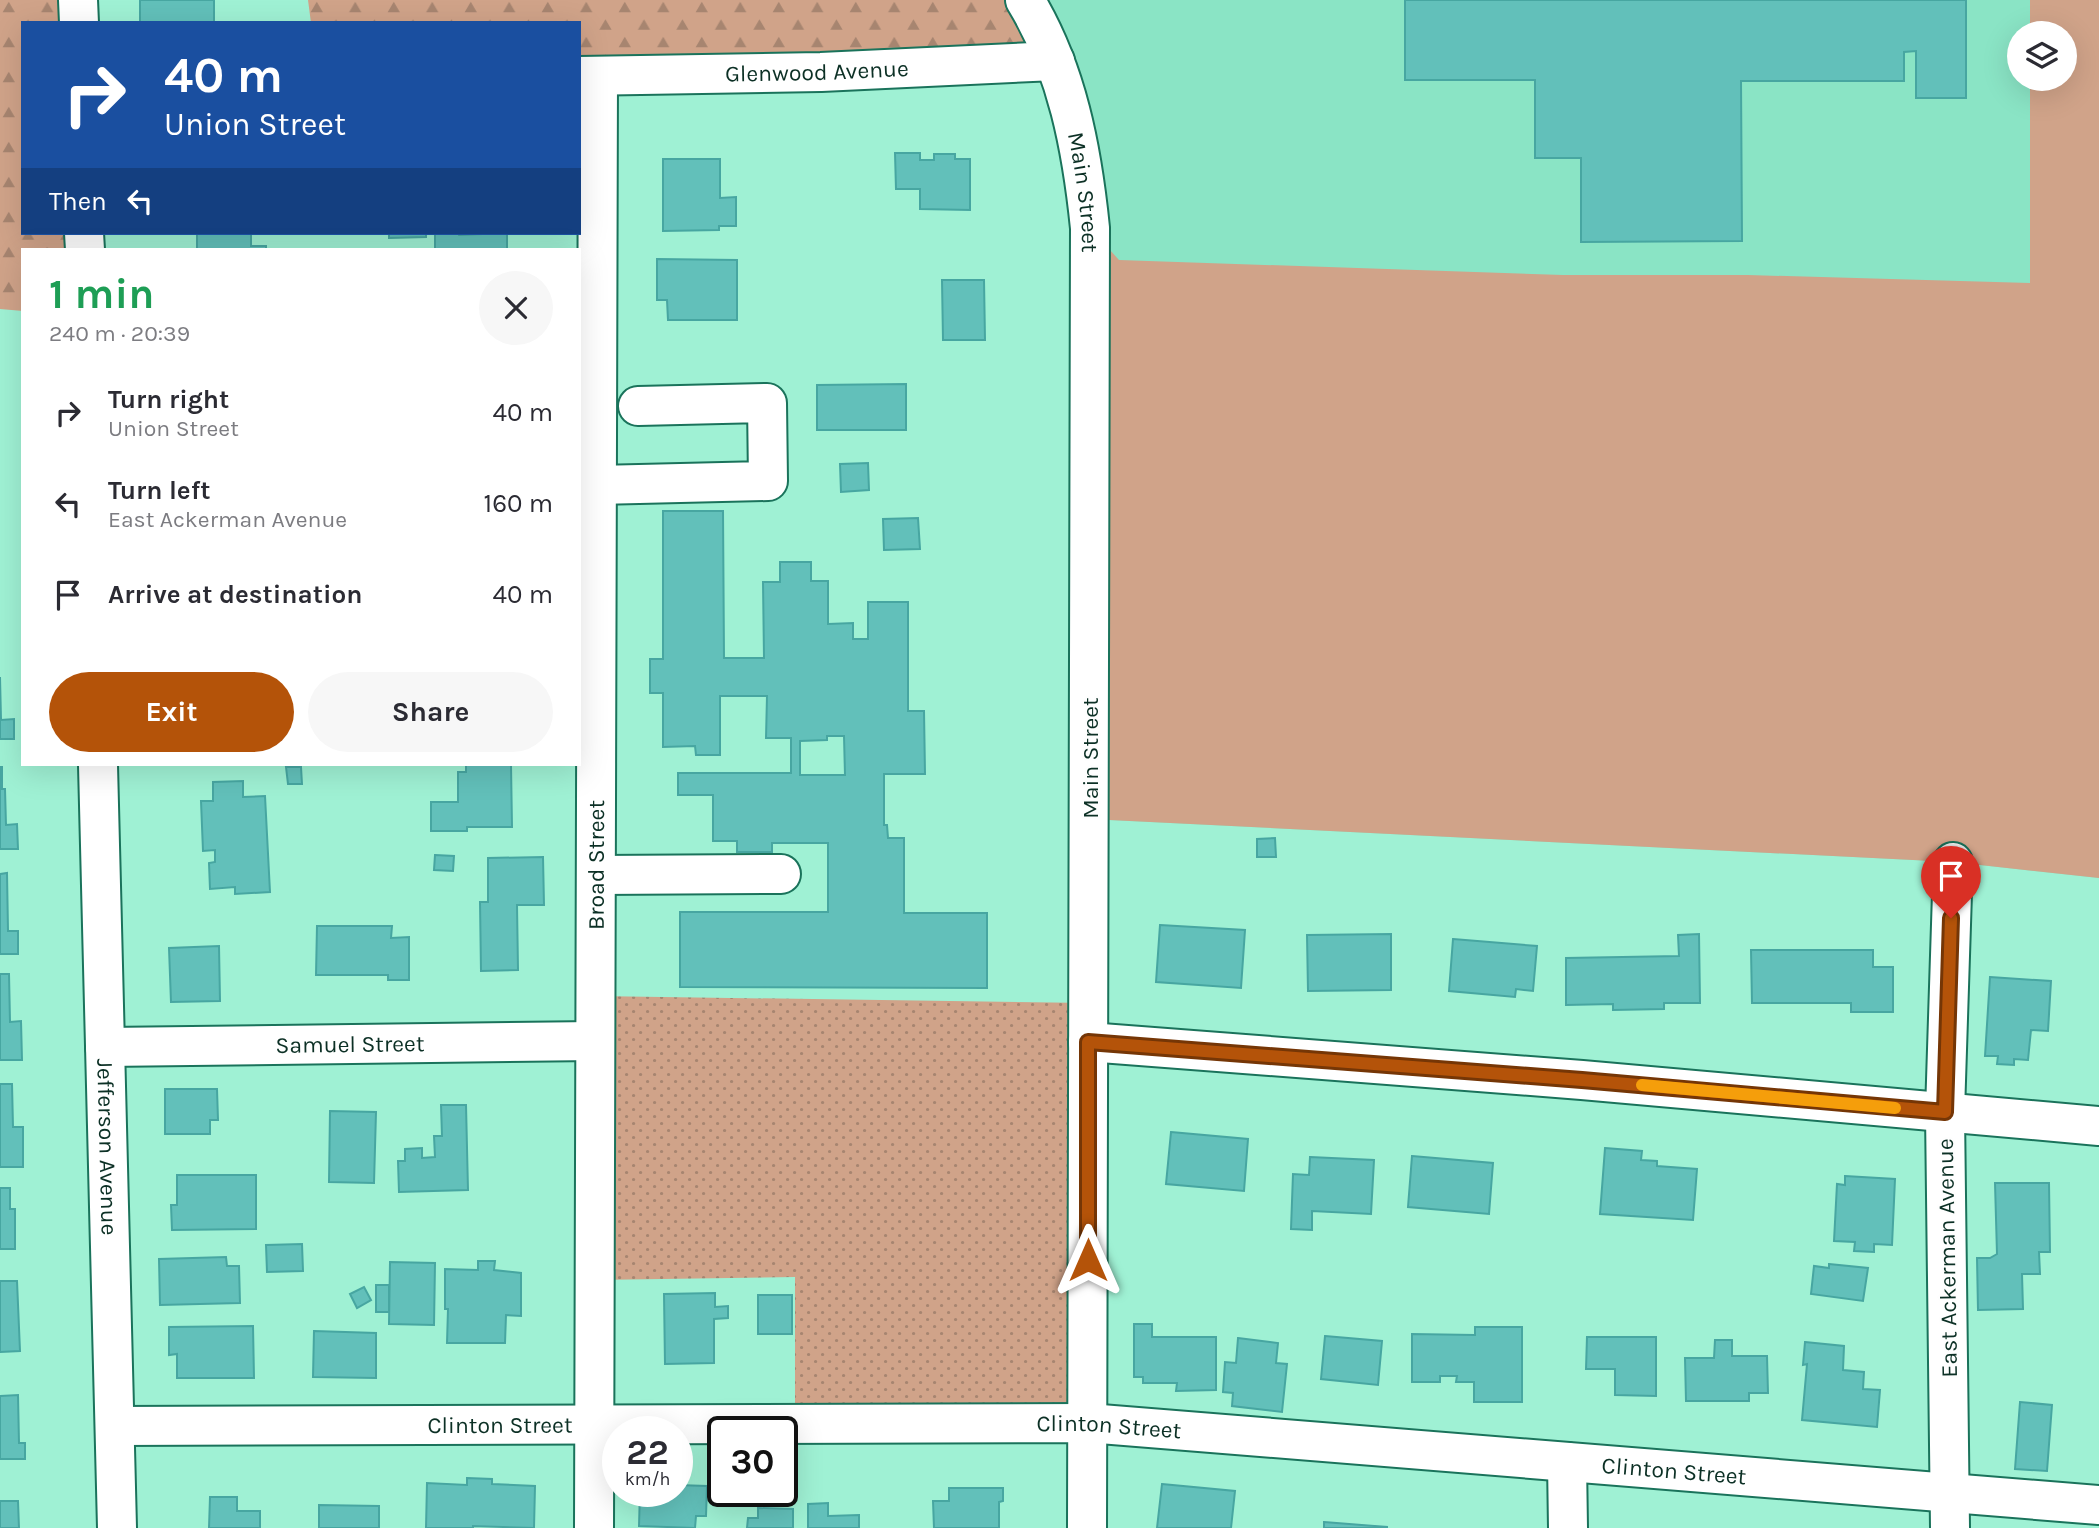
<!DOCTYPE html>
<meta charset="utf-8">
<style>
body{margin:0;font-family:Karla,sans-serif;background:#f7f7f7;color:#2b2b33;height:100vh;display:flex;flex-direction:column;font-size:26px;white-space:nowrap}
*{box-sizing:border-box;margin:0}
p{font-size:23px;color:#7c7c81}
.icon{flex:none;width:38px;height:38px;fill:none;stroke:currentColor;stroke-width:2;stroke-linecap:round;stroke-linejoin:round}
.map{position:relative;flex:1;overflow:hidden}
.panel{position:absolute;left:21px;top:248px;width:560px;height:518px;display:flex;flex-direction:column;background:#fff;border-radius:0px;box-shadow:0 7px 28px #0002}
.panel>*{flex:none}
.hud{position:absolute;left:21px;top:21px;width:560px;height:214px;border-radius:0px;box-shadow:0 7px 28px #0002;background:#1a4fa0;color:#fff;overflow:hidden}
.controls{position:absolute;left:2007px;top:21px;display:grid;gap:14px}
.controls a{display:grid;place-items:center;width:70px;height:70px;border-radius:50%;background:#fff;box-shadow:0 7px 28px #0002;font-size:35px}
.speed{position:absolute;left:602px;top:1416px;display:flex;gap:14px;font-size:35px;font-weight:700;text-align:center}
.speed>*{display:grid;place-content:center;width:91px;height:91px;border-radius:50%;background:#fff;box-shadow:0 7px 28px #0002;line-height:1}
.speed small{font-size:18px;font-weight:400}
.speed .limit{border:4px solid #111;border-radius:10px;background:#fff;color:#111}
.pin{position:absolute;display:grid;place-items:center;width:60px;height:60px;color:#fff;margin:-72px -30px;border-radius:50% 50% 50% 0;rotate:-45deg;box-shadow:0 0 7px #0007}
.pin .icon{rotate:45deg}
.me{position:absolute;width:77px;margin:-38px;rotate:0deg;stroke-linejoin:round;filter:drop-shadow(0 0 5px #0008)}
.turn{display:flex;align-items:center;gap:24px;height:147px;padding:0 28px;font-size:32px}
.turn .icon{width:91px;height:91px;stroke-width:2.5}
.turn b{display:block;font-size:49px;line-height:60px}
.then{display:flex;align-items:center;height:66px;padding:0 28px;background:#0003;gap:14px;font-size:26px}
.round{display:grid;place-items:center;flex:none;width:74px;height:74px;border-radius:37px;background:#f7f7f7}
.headline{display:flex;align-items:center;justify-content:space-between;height:119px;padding:0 28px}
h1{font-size:42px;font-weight:700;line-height:52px;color:#1e9e55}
.action{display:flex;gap:14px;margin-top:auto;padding:14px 28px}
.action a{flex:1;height:80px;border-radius:42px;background:#b45309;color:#fff;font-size:28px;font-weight:700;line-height:80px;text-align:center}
.action a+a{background:#f7f7f7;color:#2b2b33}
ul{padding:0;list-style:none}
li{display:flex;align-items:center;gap:21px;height:91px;padding:0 28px}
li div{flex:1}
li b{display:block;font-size:26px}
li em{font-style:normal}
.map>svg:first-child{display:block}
.built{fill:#8ae4c5;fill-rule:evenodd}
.grass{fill:url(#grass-dots)}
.forest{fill:url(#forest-firs)}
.green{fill:#d0a389}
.building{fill:#62c0ba;stroke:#47a6a1;stroke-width:2;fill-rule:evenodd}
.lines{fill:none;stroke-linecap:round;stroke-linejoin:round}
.minor-casing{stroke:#1a735b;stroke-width:42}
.minor{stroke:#fff;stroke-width:38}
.route-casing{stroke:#753606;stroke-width:18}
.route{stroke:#b45309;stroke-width:12}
.slow{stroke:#f59e0b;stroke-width:12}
.labels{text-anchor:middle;stroke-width:5;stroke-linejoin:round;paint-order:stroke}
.street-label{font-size:23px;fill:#0c3025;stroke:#fefefe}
</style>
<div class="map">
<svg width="2099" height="1528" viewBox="0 0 2099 1528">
<defs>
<pattern id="grass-dots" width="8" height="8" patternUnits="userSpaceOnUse" patternTransform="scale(1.75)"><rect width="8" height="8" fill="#d0a389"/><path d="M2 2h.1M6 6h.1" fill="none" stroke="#a78570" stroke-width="1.8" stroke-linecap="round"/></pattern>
<pattern id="forest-firs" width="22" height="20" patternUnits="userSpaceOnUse" patternTransform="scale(1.75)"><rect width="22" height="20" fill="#d0a389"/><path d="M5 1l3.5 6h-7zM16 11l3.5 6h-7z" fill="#a78570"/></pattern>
</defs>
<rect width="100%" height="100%" fill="#9ff1d4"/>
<path class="built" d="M1025,0H2099V878L1953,862L1089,819L1090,228ZM2020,33H2065V79H2020Z"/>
<path class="grass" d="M595,996L1089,1003L1088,1423L795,1424V1277L595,1280Z"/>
<g class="forest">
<path d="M0,0H78L79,23H23V233H84L85,250H23V311L0,309Z"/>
<path d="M308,0H1025L1055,61L579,76V23H311Z"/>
</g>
<path class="green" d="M2030,0H2099V878L1953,862L1089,819L1090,228L1119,260L1563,275H1748L2030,283V79H2065V33H2030Z"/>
<g class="building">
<rect x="140" y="0" width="74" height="23"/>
<path d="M1405,0H1966V98H1916V51L1904,52V81H1741L1742,241L1581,242V158H1535V80H1405Z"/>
<path d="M895,153H920V160H934V154H955V159H970V210L920,209V189H896Z"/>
<path d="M663,159H720V198L736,197V226H719V230L663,231Z"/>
<path d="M197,233H251V246H266V250H197Z"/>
<path d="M389,233H426V237L389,238Z"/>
<path d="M435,233H458L459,235L507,233V250H435Z"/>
<path d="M657,259L737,260V320H668L667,300H657Z"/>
<path d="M942,280H984L985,340H943Z"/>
<path d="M906,384V430H817V385Z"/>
<path d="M868,463L869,490L841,492L840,464Z"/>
<path d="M663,511H723L724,658H764L763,582H780V562H811V581H828V624L853,623V639H868V602H908V711H924L925,774H884V825H887L888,838H904V913H987V988L680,987V912H828V843H772V852H737V841H713V795H678V773H791V738H766L767,696H720V755H696L695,746L663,747V693H650V659H663ZM827,736H844L845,775H800V741L827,740Z"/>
<path d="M918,518L920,549L884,550L883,519Z"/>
<path d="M0,677L1,720L14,719V739H0Z"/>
<path d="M466,765H511L512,827H467V831H431V802H458V772H466Z"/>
<path d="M0,767H2V789H5L6,825L17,824L18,849H0Z"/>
<path d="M286,767H301L302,784H288Z"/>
<path d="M243,781V797L265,796L270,892L235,894V887L210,889L209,863L215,862V850L203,851L201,801H213V782Z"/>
<path d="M1275,838L1276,857H1257V839Z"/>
<path d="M435,855L454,856L453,871L434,870Z"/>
<path d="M543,857L544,905H517L518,970L481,971L480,902H488V858Z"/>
<path d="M7,873L8,931H18V954H0V874Z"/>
<path d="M1160,925L1245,930L1241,988L1156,982Z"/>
<path d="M317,926H392L391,938L409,937V980H388V975H316Z"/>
<path d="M1391,934V990L1308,991L1307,935Z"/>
<path d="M1699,934L1700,1003H1664V1009L1613,1010V1004L1566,1005V958L1679,956L1678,935Z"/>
<path d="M1453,939L1537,946L1533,991L1516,989L1515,997L1449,991Z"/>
<path d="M219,946L220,1001L171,1002L169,948Z"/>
<path d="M1751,950H1873V967H1893V1012H1851V1003H1752Z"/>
<path d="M0,974H9L10,1022L21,1021L22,1060H0Z"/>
<path d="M1990,977L2051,981L2048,1031L2031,1030L2028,1060L2014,1059V1065L1997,1064L1998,1056H1985Z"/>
<path d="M0,1084H12L13,1127H23V1167H0Z"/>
<path d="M165,1089H217L218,1120H210V1134H165Z"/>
<path d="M441,1105H466L468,1190L399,1192L398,1161H405V1149L422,1148V1158L435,1157L434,1136H442Z"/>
<path d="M330,1111L376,1112L374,1183L329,1182Z"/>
<path d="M1171,1132L1248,1139L1244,1191L1166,1184Z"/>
<path d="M1605,1148L1642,1151L1641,1160L1657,1161V1166L1697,1169L1693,1220L1600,1214Z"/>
<path d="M1412,1156L1493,1163L1489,1214L1408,1207Z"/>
<path d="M1310,1157L1374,1160L1371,1214L1312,1211V1230L1291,1229L1293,1174L1309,1175Z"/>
<path d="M177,1175H256V1229L172,1230L171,1205H177Z"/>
<path d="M1845,1176L1895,1179L1892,1245L1874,1244V1252L1854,1251L1855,1242L1834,1241L1837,1184L1845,1185Z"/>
<path d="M1995,1183H2049L2050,1252H2039L2040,1274H2022L2023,1309L1978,1310L1977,1258H1990L1997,1254Z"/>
<path d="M0,1188H10V1209H15V1249H0Z"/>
<path d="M302,1244L303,1271L267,1272L266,1245Z"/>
<path d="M226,1257L227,1266H239L240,1303L160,1305L159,1259Z"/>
<path d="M478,1261H495L494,1270L521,1273V1316L506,1315L505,1343H447L448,1309H445V1269L478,1270Z"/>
<path d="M390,1262L435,1263L434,1325L389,1324Z"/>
<path d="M1829,1264L1868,1268L1863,1301L1811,1294L1814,1266L1829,1268Z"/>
<path d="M0,1281H17L20,1351L0,1352Z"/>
<rect x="376" y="1285" width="13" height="27"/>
<path d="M364,1287L371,1300L357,1308L350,1294Z"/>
<path d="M715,1293V1307L728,1306V1318L714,1319V1363L665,1364L664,1294Z"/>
<rect x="758" y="1295" width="34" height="39"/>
<path d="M1134,1324H1152V1337H1216V1390L1176,1391L1177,1383H1143V1377H1134Z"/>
<path d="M253,1326L254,1378H177V1354L169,1355V1327Z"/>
<path d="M1475,1327H1522V1402H1474V1382H1456L1457,1376H1440V1382H1412V1334L1475,1335Z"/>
<path d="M314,1331L376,1333V1378L313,1377Z"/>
<path d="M1325,1336L1382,1341L1378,1385L1321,1379Z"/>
<path d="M1587,1337H1656V1396L1615,1395V1369H1586Z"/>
<path d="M1238,1338L1278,1343L1276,1363L1287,1364L1282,1412L1232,1406L1233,1393L1223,1392L1225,1362L1236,1363Z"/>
<path d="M1715,1340H1732V1356H1767L1768,1393H1749V1401H1686L1685,1358H1714Z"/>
<path d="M1805,1342L1844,1346L1843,1370L1864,1372L1863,1389L1880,1390L1877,1427L1802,1420L1807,1364L1803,1365Z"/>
<path d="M18,1395L19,1443H25V1459H0V1396Z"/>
<path d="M2020,1402L2052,1405L2047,1471L2015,1469Z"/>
<path d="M467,1478L492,1479V1484L535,1486L534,1528L473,1526V1528H426L427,1483L467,1485Z"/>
<path d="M1162,1484L1235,1491L1231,1528H1157Z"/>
<path d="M677,1485L707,1486L706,1516H696L695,1528L639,1526L640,1491H677Z"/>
<path d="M949,1488H1003V1501L999,1502V1528H934L933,1501H949Z"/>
<path d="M210,1497H237V1511H260V1528H209Z"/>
<path d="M0,1501H18L19,1528H0Z"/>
<path d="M828,1503V1516L859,1515V1528H808V1504Z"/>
<path d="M319,1505L379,1506V1528H319Z"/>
<path d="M758,1508L793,1509V1528H747L748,1518H758Z"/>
<path d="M1324,1522L1387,1527V1528H1324Z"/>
</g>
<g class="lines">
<defs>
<g id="minor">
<path d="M78,0L79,23"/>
<path id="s1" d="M1025,0C1067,69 1082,149 1090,228L1087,1528"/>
<path id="s2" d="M579,76L821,72L1055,61"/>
<path d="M84,233L85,250"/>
<path d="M597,485L768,481L767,403L638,406"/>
<path id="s3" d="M98,765L117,1528"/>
<path d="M596,875L781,874"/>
<path d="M1088,1042L1582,1080L2099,1126"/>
<path id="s4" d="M105,1047L595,1041"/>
<path id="s5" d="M115,1426L1088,1423L2099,1505"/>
<path d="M1567,1462L1568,1528"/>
<path id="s6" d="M594,1528L598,76"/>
<path d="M1950,1528L1945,1112L1953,862"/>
</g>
</defs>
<use href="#minor" class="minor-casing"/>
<use href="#minor" class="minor"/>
</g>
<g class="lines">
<defs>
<path id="route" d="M1088,1260V1042L1582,1080L1945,1112L1951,918"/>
</defs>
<use href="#route" class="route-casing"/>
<use href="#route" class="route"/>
<path class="slow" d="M1642,1085L1895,1108"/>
</g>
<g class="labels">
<g class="street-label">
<text dy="8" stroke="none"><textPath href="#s2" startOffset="238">Glenwood Avenue</textPath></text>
<text dy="8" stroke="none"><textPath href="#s1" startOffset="203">Main Street</textPath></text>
<text transform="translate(1090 758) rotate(-90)" y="8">Main Street</text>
<text dy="8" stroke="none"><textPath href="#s6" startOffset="663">Broad Street</textPath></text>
<text dy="8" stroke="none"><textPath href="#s4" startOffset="245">Samuel Street</textPath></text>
<text dy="8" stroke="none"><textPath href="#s3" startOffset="382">Jefferson Avenue</textPath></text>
<text transform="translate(1947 1258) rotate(-91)" y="8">East Ackerman Avenue</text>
<text dy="8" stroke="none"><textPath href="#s5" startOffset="385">Clinton Street</textPath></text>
<text dy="8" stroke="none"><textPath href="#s5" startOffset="994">Clinton Street</textPath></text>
<text dy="8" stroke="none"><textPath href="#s5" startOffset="1561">Clinton Street</textPath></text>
</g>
</g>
</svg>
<div class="controls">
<a><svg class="icon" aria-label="layers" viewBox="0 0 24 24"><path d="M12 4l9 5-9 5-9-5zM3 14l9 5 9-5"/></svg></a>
</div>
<div class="speed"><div>22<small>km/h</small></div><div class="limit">30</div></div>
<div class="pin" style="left:1951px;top:918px;background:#d93025"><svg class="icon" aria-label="arrive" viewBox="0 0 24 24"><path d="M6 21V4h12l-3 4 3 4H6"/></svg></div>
<svg class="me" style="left:1088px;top:1260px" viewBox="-20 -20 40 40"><path d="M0-17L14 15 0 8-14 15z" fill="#b45309" stroke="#fff" stroke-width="4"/></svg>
<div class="hud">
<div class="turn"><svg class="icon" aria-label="right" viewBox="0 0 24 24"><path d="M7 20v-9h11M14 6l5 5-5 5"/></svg><div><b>40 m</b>Union Street</div></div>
<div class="then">Then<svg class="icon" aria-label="left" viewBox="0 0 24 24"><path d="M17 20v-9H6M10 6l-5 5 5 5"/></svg></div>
</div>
<section class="panel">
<div class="headline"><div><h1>1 min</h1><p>240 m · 20:39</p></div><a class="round"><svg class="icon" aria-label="close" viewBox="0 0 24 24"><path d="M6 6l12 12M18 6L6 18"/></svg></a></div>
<ul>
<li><svg class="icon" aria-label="right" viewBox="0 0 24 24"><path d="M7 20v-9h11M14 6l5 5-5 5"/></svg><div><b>Turn right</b><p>Union Street</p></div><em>40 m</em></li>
<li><svg class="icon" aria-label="left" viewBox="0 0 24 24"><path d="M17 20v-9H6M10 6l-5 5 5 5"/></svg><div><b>Turn left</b><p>East Ackerman Avenue</p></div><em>160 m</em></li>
<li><svg class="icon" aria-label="arrive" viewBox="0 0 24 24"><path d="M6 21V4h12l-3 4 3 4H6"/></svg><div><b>Arrive at destination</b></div><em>40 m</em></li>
</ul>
<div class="action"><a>Exit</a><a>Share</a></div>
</section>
</div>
